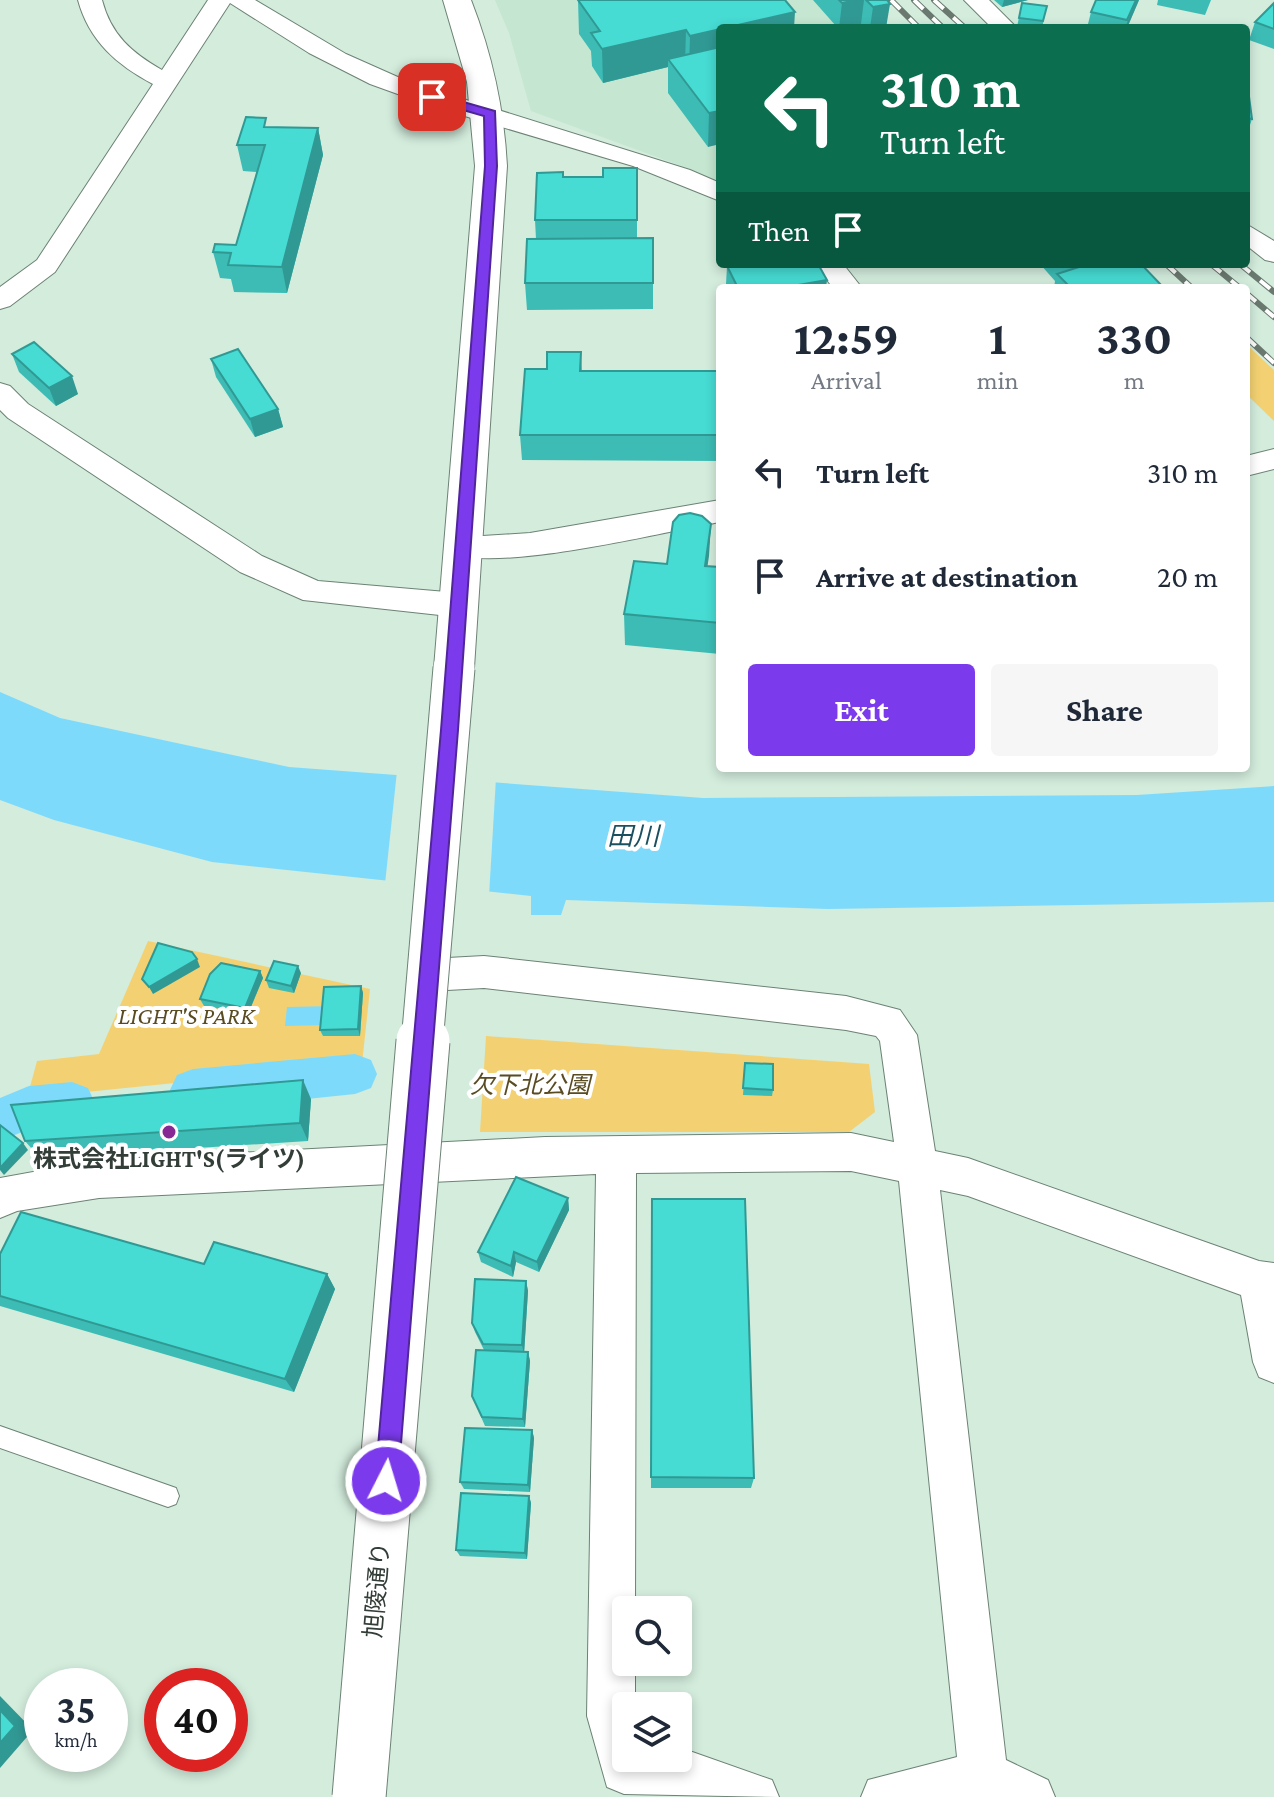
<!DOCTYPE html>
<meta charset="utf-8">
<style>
body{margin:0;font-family:"Crimson Pro","Noto Sans JP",serif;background:#f6f6f7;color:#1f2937;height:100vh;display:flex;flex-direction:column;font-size:30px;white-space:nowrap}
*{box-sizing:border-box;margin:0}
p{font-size:26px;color:#747a83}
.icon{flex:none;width:44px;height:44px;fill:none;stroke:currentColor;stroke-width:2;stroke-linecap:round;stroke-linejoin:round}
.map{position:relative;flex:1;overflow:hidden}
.panel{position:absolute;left:716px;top:284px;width:534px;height:488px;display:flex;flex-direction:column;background:#fff;border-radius:8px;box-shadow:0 4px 12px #0003}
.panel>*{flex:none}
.guide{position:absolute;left:716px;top:24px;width:534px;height:244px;border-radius:8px;box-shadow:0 4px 12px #0003;background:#0b6e4f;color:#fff;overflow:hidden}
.controls{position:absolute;left:612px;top:1596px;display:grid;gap:16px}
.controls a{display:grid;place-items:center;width:80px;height:80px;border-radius:8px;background:#fff;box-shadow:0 4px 12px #0003;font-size:40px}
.speed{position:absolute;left:24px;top:1668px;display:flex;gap:16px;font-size:40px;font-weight:700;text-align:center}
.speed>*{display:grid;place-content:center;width:104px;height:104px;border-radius:50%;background:#fff;box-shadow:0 4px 12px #0003;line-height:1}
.speed small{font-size:20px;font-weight:400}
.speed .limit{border:12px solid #d22;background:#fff;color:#111}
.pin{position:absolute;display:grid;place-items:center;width:68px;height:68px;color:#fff;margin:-34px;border-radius:16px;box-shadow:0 4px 12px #0006}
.me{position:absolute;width:88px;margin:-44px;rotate:5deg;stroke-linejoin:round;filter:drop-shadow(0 0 6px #0008)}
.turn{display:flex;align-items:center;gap:28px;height:168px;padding:0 32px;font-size:36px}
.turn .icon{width:104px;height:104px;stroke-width:2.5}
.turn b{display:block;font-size:56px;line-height:68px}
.then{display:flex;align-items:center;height:76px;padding:0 32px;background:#0003;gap:16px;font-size:30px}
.eta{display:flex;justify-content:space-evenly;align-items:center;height:136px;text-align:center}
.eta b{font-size:48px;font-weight:700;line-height:56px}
.button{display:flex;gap:16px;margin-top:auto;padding:16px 32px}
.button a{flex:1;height:92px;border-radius:8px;background:#7c3aed;color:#fff;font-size:32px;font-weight:700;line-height:92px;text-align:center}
.button a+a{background:#f6f6f7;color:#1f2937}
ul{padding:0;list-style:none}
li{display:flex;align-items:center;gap:24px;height:104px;padding:0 32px}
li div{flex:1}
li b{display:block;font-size:30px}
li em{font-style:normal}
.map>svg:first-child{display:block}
.built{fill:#c5e6d0}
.green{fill:#f3d172}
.water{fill:#7edafb}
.pier{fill:#d3ecdc}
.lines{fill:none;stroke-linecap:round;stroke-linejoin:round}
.canal{fill:#7edafb;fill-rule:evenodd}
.lane-casing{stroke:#6c8274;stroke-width:2}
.street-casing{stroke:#6c8274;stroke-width:2}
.secondary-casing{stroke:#6c8274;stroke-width:2}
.lane{fill:#fff;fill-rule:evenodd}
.street{fill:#fff;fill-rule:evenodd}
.secondary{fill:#fff;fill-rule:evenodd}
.rail-casing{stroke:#6a796f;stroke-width:6}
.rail{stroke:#fff;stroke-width:4;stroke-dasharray:13;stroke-linecap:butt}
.secondary-bridge-far1-casing{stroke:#6c8274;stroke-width:43;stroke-linecap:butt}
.secondary-bridge-casing{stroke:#6c8274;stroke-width:55;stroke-linecap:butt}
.secondary-bridge-far1{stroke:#fff;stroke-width:41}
.secondary-bridge{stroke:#fff;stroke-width:53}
.wall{fill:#3cbcb5}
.shaded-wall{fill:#319994}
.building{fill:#46dbd3;stroke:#319994;stroke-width:2}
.route{fill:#7c3aed;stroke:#51269a;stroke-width:2}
.poi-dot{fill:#872994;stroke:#fff;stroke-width:3}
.labels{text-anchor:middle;stroke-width:8;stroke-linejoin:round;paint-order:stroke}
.park-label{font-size:24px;font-style:italic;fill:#594b22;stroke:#fff}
.poi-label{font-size:24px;font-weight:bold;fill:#343e38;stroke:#fff}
.street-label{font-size:24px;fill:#343e38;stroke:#fff}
.water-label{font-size:26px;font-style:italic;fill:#1b5061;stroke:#fff}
</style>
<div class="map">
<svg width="1274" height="1797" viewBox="0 0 1274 1797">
<rect width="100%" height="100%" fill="#d3ecdc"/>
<path class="built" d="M495,0H865L891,28H720V183L687,168L531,111L509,33Z"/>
<g class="green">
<path d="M1246,344L1274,370V421L1246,394Z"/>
<path d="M148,941L370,989L362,1064L27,1098L37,1061L99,1054Z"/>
<path d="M486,1036L869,1064L875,1112L849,1132H480Z"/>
</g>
<g class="water">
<path d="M0,692L60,718L289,767L703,798L1137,795L1274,786V902L828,909L566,900L561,915H531V896L212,862L54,820L0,800Z"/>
<path d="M333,1006L331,1025L285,1026L287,1007Z"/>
</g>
<path class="pier" d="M397,771L496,778L489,896L385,884Z"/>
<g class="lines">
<g class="canal">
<path d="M355,1054L371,1060L377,1074L371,1088L355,1094L193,1111L177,1105L170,1090L177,1075L193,1069Z"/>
<path d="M72,1082L88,1088L95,1103L88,1118L72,1124L32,1128L0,1141V1098L29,1086Z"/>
</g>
<defs>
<path id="lane" d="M0,1426L176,1488L179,1496L176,1504L168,1507L0,1448Z"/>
<g id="street">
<path d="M78,0H102C111,35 132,53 162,70L208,0H255L346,54L409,82L690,170L720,183V201L633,166L431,106L370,84L309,53L230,3L55,272L10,306L0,309V287L37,260L153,84C117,65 89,41 78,0Z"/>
<path d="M964,0H989L1017,28H992Z"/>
<path d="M1246,224L1274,241V262L1265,260L1246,245Z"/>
<path d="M815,264H843L862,288H833Z"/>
<path d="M0,383L10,386L28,404L262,556L318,581L458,593L469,597L474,605L469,613L458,617L303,600L240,572L8,418L0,410Z"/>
<path d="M1274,449V469L1246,476V456Z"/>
<path d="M720,500V522C658,533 507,571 451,554L447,546L451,538L530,533Z"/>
<path d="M484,956L846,996L900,1010L917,1035L935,1151L968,1158L1259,1261L1274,1263V1383L1259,1377L1253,1362L1241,1295L968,1196L940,1190L1006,1760L1048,1780L1055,1797H861L868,1780L957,1757L899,1181L851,1171L636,1173L635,1610H626V1662H635V1706H626V1758H678V1748H681L772,1780L779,1797L624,1794L607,1787L587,1716L596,1174L99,1198L17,1211L0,1218V1178L99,1160L545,1137L851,1133L894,1142L880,1041L876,1036L846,1030L484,988L429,991L416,986L410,975L416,964L429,959Z"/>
</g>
<path id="secondary" d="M443,0H471C492,54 504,108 507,166L474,668L468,679L454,683L440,679L434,668L475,166L467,82Z"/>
</defs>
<use href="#lane" class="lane-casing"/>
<use href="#street" class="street-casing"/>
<use href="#secondary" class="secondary-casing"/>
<use href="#lane" class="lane"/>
<use href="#street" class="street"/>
<use href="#secondary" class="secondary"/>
<defs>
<g id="rail">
<path d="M891,0L919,28"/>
<path d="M914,0L943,28"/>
<path d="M934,0L965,28"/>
<path d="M1166,264L1192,288"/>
<path d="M1211,264L1240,288"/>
<path d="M1240,264L1274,292"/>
<path d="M1246,293L1274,317"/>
<path d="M1246,337L1274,363"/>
</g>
</defs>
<use href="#rail" class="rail-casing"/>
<use href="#rail" class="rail"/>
<defs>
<path id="secondary-bridge-far1" d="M422,1043L454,668"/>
<path id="secondary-bridge" d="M359,1797L423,1041"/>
</defs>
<use href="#secondary-bridge-far1" class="secondary-bridge-far1-casing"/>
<use href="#secondary-bridge" class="secondary-bridge-casing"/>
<use href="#secondary-bridge-far1" class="secondary-bridge-far1"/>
<use href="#secondary-bridge" class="secondary-bridge"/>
</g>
<g class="wall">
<path d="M578,0H785L708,147L668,93V67L603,83L592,66L591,51L579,34Z"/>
<path d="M813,0H887L886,28H864L861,24L853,26H836Z"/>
<path d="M994,0H1028L1002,7Z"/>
<path d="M1139,0L1127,28H1087L1091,12Z"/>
<path d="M1158,0H1211L1205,15L1157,5Z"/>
<path d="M1022,3L1047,6L1042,28L1017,27Z"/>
<path d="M1274,3V49L1249,40L1255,22Z"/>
<path d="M1246,74L1252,119L1246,137Z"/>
<path d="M268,127L318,128L323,155L287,293L234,292L231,279L220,278L213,252L236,245L257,172L243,171L237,145Z"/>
<path d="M637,168V238H653V309L527,310L525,283L536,239L535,220L563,177H603Z"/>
<path d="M1040,264H1141L1164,288H1054L1055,281Z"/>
<path d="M727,266L826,288H728L726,284Z"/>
<path d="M581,352L582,371H720V461L522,460L520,435L547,369Z"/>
<path d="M12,354L78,394L56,406L19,372Z"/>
<path d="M211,359L278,409L283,427L255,437L216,377Z"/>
<path d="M711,524L707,566L720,567V654L625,645L624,614L667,564Z"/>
<path d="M260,971L263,978L248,1014L204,1006L200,999Z"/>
<path d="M301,973L294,993L269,988L266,980Z"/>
<path d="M361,986L363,993L360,1036H323L320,1030Z"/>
<path d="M745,1063L773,1090L772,1096L743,1095Z"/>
<path d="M311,1099L308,1141L40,1158L25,1141Z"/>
<path d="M568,1198L569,1210L539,1272L516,1262L513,1277L481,1262L478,1252Z"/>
<path d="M652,1199L754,1478L751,1488H651Z"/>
<path d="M0,1254L204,1264L327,1274L335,1289L294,1392L0,1306Z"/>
<path d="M526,1281L528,1291L524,1352H528L530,1361L525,1427L485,1426L472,1396L484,1350L475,1332L472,1323Z"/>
<path d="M532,1430L534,1438L530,1492L464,1489L460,1482Z"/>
<path d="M529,1496L531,1503L527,1559L460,1556L456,1550Z"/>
</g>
<g class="shaded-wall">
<path d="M856,0H864L861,24L845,28H839L842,3Z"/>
<path d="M1004,0H1028L1002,7Z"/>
<path d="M1136,0H1139L1127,28H1125Z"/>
<path d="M890,4L886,28H870L873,7Z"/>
<path d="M795,12L794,28H724Z"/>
<path d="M720,29V62L689,69L690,36Z"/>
<path d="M686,30L685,64L668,59V67L603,83L602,49Z"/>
<path d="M720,111V144L708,147L709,113Z"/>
<path d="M318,128L323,155L287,293L282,267Z"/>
<path d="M827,280L826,288H781Z"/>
<path d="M72,376L78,394L56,406L49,388Z"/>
<path d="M278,409L283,427L255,437L250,419Z"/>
<path d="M711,524L709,556L703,597L705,566Z"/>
<path d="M197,959L200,967L153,994L149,987Z"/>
<path d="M298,966L301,973L294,993L291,986Z"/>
<path d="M260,971L263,978L248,1014L245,1008Z"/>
<path d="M361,986L363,993L360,1036L358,1029Z"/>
<path d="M303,1080L311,1099L308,1141L300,1123Z"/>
<path d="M23,1143L28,1150L4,1175L0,1170V1168Z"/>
<path d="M568,1198L569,1210L539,1272L537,1262Z"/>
<path d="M514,1252L516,1262L513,1277L511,1266Z"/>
<path d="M327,1274L335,1289L294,1392L285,1379Z"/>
<path d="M526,1281L528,1291L524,1355L522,1345Z"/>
<path d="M528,1352L530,1361L525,1427L523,1419Z"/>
<path d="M532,1430L534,1438L530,1492L528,1485Z"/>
<path d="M529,1496L531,1503L527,1559L525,1553Z"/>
<path d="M0,1696L33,1730L0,1768Z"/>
</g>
<g class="building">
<path d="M578,0H785L795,12L690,36L686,30L602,49L591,33L600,31Z"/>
<path d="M839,0H856L842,3Z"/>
<path d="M866,0H887L890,4L873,7Z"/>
<path d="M1096,0H1136L1127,20L1091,12Z"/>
<path d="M1022,3L1047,6L1043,21L1019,18Z"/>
<path d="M1274,3V29L1255,22Z"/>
<path d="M850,23L855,28H829Z"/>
<path d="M720,47V111L709,113L668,59Z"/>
<path d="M1246,74L1252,119L1246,118Z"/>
<path d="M246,117L266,118L264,127L318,128L282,267L228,265L231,253L213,252L215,244L236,245L265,145H237Z"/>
<path d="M603,168H637V220H535L537,173L563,172V177H603Z"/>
<path d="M653,238V283H525L527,239Z"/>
<path d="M738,264H818L827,280L781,288H738L727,266Z"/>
<path d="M1080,264H1141L1164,288H1071L1057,274L1082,266Z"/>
<path d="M34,342L72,376L49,388L12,354Z"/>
<path d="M238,349L278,409L250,419L211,359Z"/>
<path d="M547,352H581L580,371H720V435H520L525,369H547Z"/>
<path d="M690,513L702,516L711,524L705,566L720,567V623L624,614L634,561L667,564L673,522L679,515Z"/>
<path d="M158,943L192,952L197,959L149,987L142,979Z"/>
<path d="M274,961L298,966L291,986L266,980Z"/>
<path d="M221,963L260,971L245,1008L200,999L210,974Z"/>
<path d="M361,986L358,1029L320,1030L324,987Z"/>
<path d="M745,1063L773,1064V1090L743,1088Z"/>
<path d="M303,1080L300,1123L25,1141L11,1105Z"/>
<path d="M0,1125L23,1143L0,1168Z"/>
<path d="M516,1177L568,1198L537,1262L514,1252L511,1266L478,1252Z"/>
<path d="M652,1199H745L754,1478L651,1477Z"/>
<path d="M21,1212L204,1264L214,1242L327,1274L285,1379L0,1296V1254Z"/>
<path d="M475,1279L526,1281L522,1345L483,1344L472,1323Z"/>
<path d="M476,1350L528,1352L523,1419L482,1417L472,1396Z"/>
<path d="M465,1428L532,1430L528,1485L460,1482Z"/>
<path d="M461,1493L529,1496L525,1553L456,1550Z"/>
<path d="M0,1710L15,1726L0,1743Z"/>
</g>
<path class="route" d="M432,93L495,111L497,166L458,730L398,1481L394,1489L386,1492L378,1489L375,1481L441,730L485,166L484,116L428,100L426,97Z"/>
<circle class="poi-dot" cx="169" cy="1132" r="8"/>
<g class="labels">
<g class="park-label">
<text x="186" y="1024">LIGHT'S PARK</text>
<text x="530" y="1093">欠下北公園</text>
</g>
<g class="poi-label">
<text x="169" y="1167">株式会社LIGHT'S(ライツ)</text>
</g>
<g class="street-label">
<text transform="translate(377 1590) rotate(-85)" y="8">旭陵通り</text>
</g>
<g class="water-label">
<text x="633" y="845">田川</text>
</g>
</g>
</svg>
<div class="controls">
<a><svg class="icon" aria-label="search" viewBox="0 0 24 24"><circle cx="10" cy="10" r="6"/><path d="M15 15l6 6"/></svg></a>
<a><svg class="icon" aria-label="layers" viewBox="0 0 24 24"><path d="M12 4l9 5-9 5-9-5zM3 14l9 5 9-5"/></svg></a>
</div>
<div class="speed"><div>35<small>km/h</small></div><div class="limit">40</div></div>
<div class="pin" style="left:432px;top:97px;background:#d93025"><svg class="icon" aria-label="arrive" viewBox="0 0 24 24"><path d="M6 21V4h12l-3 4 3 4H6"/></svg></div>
<svg class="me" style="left:386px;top:1481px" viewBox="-20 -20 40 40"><circle r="17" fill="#7c3aed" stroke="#fff" stroke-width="3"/><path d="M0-11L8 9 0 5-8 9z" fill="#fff"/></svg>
<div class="guide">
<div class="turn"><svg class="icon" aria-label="left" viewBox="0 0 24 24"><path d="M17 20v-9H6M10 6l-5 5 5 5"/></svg><div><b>310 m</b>Turn left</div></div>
<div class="then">Then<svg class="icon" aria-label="arrive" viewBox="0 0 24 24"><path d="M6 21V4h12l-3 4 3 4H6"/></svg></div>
</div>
<section class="panel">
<div class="eta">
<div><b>12:59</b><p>Arrival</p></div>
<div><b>1</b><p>min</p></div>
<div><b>330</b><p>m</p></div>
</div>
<ul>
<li><svg class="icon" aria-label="left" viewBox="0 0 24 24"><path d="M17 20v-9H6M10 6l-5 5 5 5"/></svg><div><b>Turn left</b></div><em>310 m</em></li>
<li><svg class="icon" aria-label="arrive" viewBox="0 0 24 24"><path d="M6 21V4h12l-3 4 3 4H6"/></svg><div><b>Arrive at destination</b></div><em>20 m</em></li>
</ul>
<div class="button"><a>Exit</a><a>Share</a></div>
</section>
</div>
